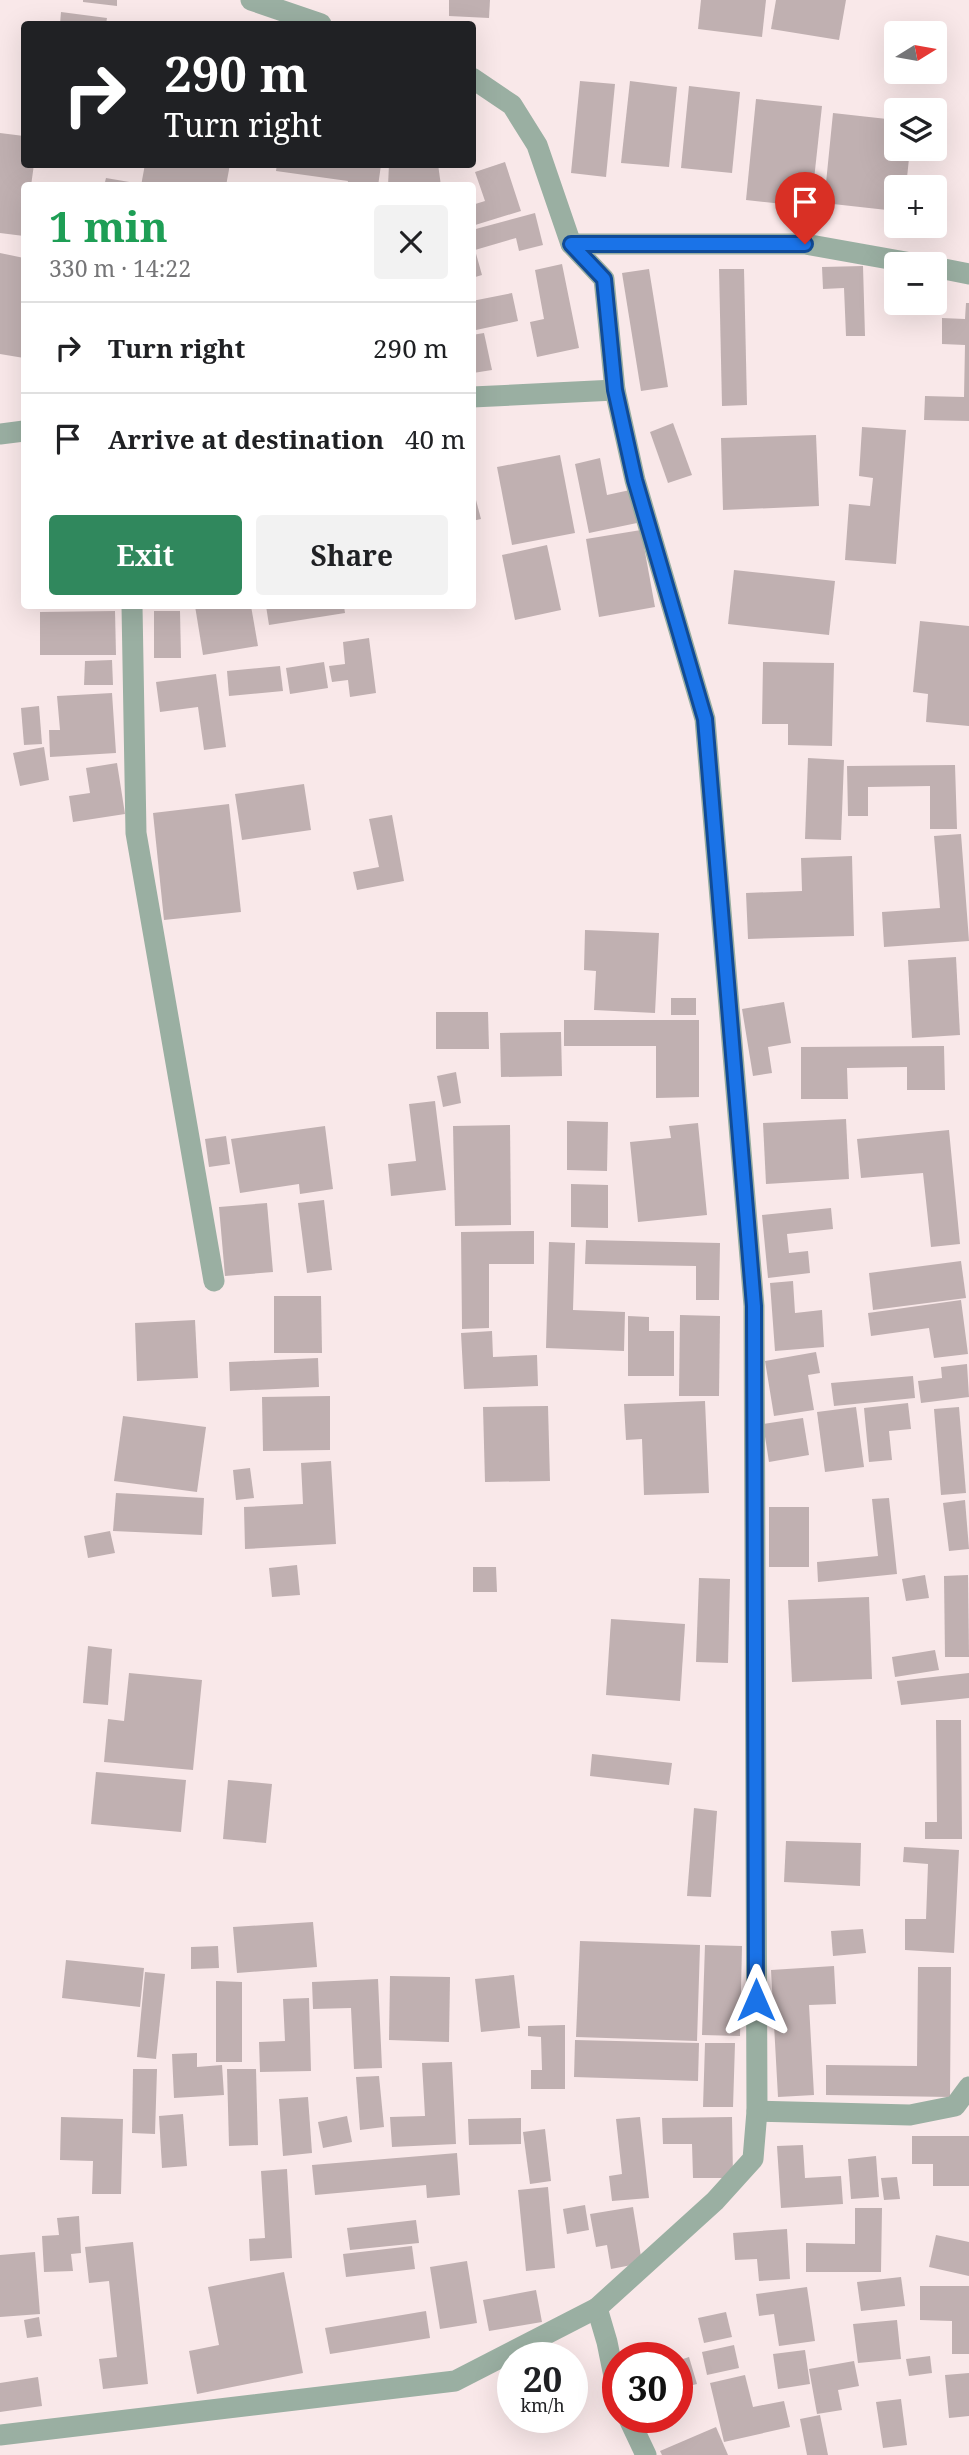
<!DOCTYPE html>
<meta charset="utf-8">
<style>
body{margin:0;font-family:"Noto Serif",serif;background:#f2f2f2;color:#202124;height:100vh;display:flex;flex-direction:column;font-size:26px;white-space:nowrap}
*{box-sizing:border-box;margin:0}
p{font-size:23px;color:#757577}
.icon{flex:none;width:38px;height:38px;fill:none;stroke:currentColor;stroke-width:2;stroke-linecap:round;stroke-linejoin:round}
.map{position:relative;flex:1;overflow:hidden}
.side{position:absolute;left:21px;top:182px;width:455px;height:427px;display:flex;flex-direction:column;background:#fff;border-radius:7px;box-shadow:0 7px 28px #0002}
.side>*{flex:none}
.hud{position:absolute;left:21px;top:21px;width:455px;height:147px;border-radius:7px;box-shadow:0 7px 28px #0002;background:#202124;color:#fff;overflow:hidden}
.needle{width:46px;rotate:79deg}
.controls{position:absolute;left:884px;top:21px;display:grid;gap:14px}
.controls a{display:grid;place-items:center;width:63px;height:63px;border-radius:7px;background:#fff;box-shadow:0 7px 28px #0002;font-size:35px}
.speed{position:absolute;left:497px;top:2342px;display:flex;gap:14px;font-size:35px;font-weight:700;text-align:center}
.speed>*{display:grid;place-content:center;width:91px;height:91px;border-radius:50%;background:#fff;box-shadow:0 7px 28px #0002;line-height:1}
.speed small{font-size:18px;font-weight:400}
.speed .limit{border:10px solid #d22;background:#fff;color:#111}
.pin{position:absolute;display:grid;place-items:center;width:60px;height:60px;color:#fff;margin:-72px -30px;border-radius:50% 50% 50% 0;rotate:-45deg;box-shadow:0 0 7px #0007}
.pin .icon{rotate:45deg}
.me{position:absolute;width:77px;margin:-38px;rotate:0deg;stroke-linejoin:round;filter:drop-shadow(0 0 5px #0008)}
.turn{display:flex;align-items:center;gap:24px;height:147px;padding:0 28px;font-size:32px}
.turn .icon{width:91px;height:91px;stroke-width:2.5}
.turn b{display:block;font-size:49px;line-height:60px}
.round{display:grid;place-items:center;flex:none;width:74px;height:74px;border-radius:7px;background:#f2f2f2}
.overview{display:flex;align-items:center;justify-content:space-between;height:119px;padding:0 28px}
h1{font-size:42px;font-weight:700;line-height:52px;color:#1e9e55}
.button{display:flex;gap:14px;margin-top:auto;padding:14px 28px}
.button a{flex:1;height:80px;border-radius:7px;background:#30885d;color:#fff;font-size:28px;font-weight:700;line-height:80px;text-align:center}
.button a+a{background:#f2f2f2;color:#202124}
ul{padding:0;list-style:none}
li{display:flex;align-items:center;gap:21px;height:91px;padding:0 28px;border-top:2px solid #e0e0e0}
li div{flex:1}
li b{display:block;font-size:26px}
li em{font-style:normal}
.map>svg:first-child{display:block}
.building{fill:#c0b0b1}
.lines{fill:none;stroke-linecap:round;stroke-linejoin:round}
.street{stroke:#9aafa2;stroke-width:21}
.route-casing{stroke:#114b97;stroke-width:18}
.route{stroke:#1a73e8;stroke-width:12}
</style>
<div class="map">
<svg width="969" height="2455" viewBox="0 0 969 2455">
<rect width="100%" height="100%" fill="#f9e8e9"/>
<g class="building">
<path d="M83,0H117V6L83,2Z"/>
<path d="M449,0H490L489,18L449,16Z"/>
<path d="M701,0H766L762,37L698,29Z"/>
<path d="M776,0H846L839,40L771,29Z"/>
<path d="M61,12L107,18L106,24H60Z"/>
<path d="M580,81L615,84L606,177L571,173Z"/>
<path d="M630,81L677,87L669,167L621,163Z"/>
<path d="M689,86L740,92L732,173L681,168Z"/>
<path d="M756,99L822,106L811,207L746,200Z"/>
<path d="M833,113L896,120V149H910L906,187H896V211L824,203Z"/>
<path d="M0,133L24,136V164H34L31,186H24V236L0,233Z"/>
<path d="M505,162L521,211L472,226V205L485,201L475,172Z"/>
<path d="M145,164H230L226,186H141Z"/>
<path d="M277,164H378L381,165L378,186H347L348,181L276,171Z"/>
<path d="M389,164H438L441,186H388Z"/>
<path d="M106,178L141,184V186H104Z"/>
<path d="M535,213L543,245L519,251L516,238L475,250L482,275L472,278V230Z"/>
<path d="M0,253L24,258V358L0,354Z"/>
<path d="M562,264L579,348L537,357L530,322L544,319L535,270Z"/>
<path d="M863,266L865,336H846L844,288L823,289L822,267Z"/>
<path d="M649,269L668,387L641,391L622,273Z"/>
<path d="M719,269H744L747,405L722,406Z"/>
<path d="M512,293L518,321L476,330L472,301Z"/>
<path d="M966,303H969V421L924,420L925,396L964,397L965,345L942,344V318L965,319Z"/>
<path d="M484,333L492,370L473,373L472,335Z"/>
<path d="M673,423L692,475L668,483L650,432Z"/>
<path d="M862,427L906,430L896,564L845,560L849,504L870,506L873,478L859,476Z"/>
<path d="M816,435L819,506L723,510L721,438Z"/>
<path d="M560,455L575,533L512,545L497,467Z"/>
<path d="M600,458L607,495L630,490L637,523L589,533L575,464Z"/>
<path d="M472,485L481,519L472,521Z"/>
<path d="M641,530L655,607L599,617L586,539Z"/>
<path d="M547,545L561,610L515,620L502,555Z"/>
<path d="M734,570L835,581L829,635L728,624Z"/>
<path d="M195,606H251L258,646L203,655Z"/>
<path d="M266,606H344L345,613L269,625Z"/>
<path d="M115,611L116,655H40V612Z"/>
<path d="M154,611H180L181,658H154Z"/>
<path d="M920,621L969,626V726L926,722L928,694L913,692Z"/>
<path d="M369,638L376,693L350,697L348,680L332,682L329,666L345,664L343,642Z"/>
<path d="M112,660L113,685H84L85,661Z"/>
<path d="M324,662L328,688L290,694L286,668Z"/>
<path d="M763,662L834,663L832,746L788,745V724H762Z"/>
<path d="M280,666L283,691L229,696L227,671Z"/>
<path d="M216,674L226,747L204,750L198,707L160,712L156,682Z"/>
<path d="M112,693L116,753L50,757L49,730H60L57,696Z"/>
<path d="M39,706L42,744L24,745L21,708Z"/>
<path d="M44,747L49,780L20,786L13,753Z"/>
<path d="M808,758L844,760L841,840L805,839Z"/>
<path d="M117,763L125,814L73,822L69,796L90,793L86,768Z"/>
<path d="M955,765L957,829H930V786L868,787V816H848L847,766Z"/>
<path d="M304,784L311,830L242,840L235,794Z"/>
<path d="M229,804L241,912L164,920L153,813Z"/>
<path d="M392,815L404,881L357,890L353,872L379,867L369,819Z"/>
<path d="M961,834L969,941L884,947L882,912L940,908L934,836Z"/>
<path d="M852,856L854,936L748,939L746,893L802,891L801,858Z"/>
<path d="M585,930L659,933L655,1013L594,1010L596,971L584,970Z"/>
<path d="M956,957L960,1035L912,1038L908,960Z"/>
<rect x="671" y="998" width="25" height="17"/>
<path d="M784,1002L791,1043L768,1047L772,1073L753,1076L742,1009Z"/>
<path d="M436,1012H488L489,1049H436Z"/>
<path d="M564,1020H699V1097L656,1098V1046H564Z"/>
<path d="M561,1032L562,1076L501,1077L500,1033Z"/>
<path d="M944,1046L945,1090H907V1067L847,1068L848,1099H801V1047Z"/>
<path d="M456,1072L461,1103L443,1107L437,1076Z"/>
<path d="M435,1101L446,1190L391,1196L388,1164L416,1161L409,1104Z"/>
<path d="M846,1119L849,1179L766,1184L763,1123Z"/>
<path d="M567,1121L608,1122L607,1171L567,1170Z"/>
<path d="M698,1123L707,1215L638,1222L630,1142L671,1138L669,1126Z"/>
<path d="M510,1125L511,1225L455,1226L453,1126Z"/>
<path d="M325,1126L333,1189L300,1194L299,1184L240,1193L231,1139Z"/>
<path d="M949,1130L960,1244L931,1247L923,1173L861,1178L857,1139Z"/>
<path d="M226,1136L230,1164L209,1167L205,1139Z"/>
<path d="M571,1184L608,1185V1228L571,1227Z"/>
<path d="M324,1200L332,1270L307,1273L298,1203Z"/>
<path d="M267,1203L273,1272L225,1276L219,1207Z"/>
<path d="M831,1208L833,1229L787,1234L789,1253L808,1251L810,1273L768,1278L762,1215Z"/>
<path d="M534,1231V1264H489V1328L462,1329L461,1232Z"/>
<path d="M586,1240L720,1243L719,1300H696V1266L585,1264Z"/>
<path d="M549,1242L575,1243L573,1310L625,1312L624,1351L546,1348Z"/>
<path d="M961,1261L966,1298L873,1310L869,1273Z"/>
<path d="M793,1281L795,1313L822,1310L824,1347L775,1351L770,1283Z"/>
<path d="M274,1296H321L322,1353H274Z"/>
<path d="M961,1300L968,1354L934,1358L929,1328L871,1336L868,1313Z"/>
<path d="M680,1315L720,1316L719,1396H679Z"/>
<path d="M628,1316L649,1317V1331H674V1376H628Z"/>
<path d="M195,1320L198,1378L137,1381L135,1323Z"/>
<path d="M492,1331L493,1357L537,1355L538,1386L464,1389L461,1333Z"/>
<path d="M816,1352L820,1373L808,1375L814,1410L774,1416L765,1361Z"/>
<path d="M318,1358L319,1387L230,1391L229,1362Z"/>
<path d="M967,1364L969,1397L921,1403L918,1381L942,1378L941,1367Z"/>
<path d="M913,1376L915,1398L834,1406L831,1383Z"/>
<path d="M330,1396V1450L263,1451L262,1397Z"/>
<path d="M705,1401L709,1493L644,1495L642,1439L626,1440L624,1404Z"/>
<path d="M908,1403L911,1429L889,1431L892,1460L869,1462L864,1408Z"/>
<path d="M548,1406L550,1481L485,1482L483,1407Z"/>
<path d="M856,1407L864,1467L825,1472L817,1412Z"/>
<path d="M959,1407L966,1493L941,1495L934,1409Z"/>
<path d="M123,1416L206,1427L197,1492L114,1481Z"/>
<path d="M803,1418L809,1455L769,1462L763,1424Z"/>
<path d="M331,1461L336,1544L245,1549L244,1507L303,1504L301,1463Z"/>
<path d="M250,1468L254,1498L236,1500L233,1470Z"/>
<path d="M116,1493L204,1498L202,1535L113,1531Z"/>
<path d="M889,1498L897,1574L818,1582L817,1562L878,1556L872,1499Z"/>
<path d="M965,1500L969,1549L949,1551L943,1503Z"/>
<rect x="769" y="1507" width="40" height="60"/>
<path d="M110,1531L115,1553L88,1558L84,1536Z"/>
<path d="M297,1565L300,1595L272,1597L269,1568Z"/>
<path d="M473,1567H496L497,1592H473Z"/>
<path d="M925,1575L929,1598L906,1601L902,1579Z"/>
<path d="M968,1575L969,1657H945L944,1576Z"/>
<path d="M699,1578L730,1579L728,1663L696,1662Z"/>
<path d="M869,1597L872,1679L792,1682L788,1600Z"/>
<path d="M611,1619L685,1624L680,1701L606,1695Z"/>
<path d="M88,1646L112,1649L108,1705L83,1703Z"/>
<path d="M935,1650L939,1670L895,1677L892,1657Z"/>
<path d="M129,1673L202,1680L193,1770L104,1762L108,1719L124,1721Z"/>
<path d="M969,1673V1698L901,1705L897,1681Z"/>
<path d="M936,1720H961L962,1839H925V1822H937Z"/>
<path d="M592,1754L672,1763L669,1785L590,1776Z"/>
<path d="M96,1772L186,1780L181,1832L91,1824Z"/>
<path d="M228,1780L272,1784L266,1843L223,1839Z"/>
<path d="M694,1808L717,1811L711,1897L687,1896Z"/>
<path d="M786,1841L861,1843L860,1886L784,1882Z"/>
<path d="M904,1847L959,1850L954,1953L905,1950V1919H926L928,1864L903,1862Z"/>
<path d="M313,1922L317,1967L237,1973L233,1927Z"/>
<path d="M863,1929L866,1953L833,1956L831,1931Z"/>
<path d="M580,1941L700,1945L697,2041L576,2037Z"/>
<path d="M705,1945L742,1946L740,2036L702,2035Z"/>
<path d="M218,1946L219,1968L191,1969V1947Z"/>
<path d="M66,1960L144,1968L140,2007L62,1998Z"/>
<path d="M834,1966L836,2004L809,2005L814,2095L778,2097L771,1970Z"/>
<path d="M918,1967H951L950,2097L826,2095V2065L917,2066Z"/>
<path d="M145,1972L165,1974L156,2059L137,2057Z"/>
<path d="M514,1975L520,2028L481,2032L475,1979Z"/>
<path d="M390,1976L450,1977L449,2042L389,2040Z"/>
<path d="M378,1979L382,2068L354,2069L351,2008L313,2009L312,1982Z"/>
<path d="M216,1981L242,1982V2062H216Z"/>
<path d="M309,1998L311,2071L260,2072L259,2042L285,2041L283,1999Z"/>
<path d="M565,2025V2089H531V2070H542L541,2037L528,2036V2026Z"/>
<path d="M575,2040L699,2043L698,2081L574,2077Z"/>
<path d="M705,2043H735L733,2107H703Z"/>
<path d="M197,2053V2067L222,2065L224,2095L174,2098L172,2054Z"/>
<path d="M452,2062L456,2144L392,2147L390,2117L425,2116L422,2063Z"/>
<path d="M133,2069H157L155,2134L132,2133Z"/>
<path d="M227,2069H256L258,2145L229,2146Z"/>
<path d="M379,2076L384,2127L360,2130L356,2077Z"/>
<path d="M308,2097L312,2153L283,2156L279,2099Z"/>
<path d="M183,2114L187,2166L162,2168L159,2116Z"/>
<path d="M347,2116L352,2142L323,2148L318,2122Z"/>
<path d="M61,2117L123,2119L121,2194H92L93,2161L60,2160Z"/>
<path d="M640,2117L649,2198L612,2201L609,2176L622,2174L616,2119Z"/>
<path d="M732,2117L733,2178H693L692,2144H663L662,2118Z"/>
<path d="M521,2118V2144L469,2145L468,2119Z"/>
<path d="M545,2129L551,2181L530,2184L523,2132Z"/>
<path d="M912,2136H969V2186H933V2164H912Z"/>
<path d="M803,2145L805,2178L841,2176L843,2204L781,2208L777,2146Z"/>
<path d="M457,2153L460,2195L427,2198L426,2185L315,2195L312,2165Z"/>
<path d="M876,2156L879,2197L851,2199L848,2159Z"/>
<path d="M287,2169L292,2258L250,2261L249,2239L265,2238L261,2171Z"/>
<path d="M897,2177L900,2199L884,2200L881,2178Z"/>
<path d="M548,2187L555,2268L526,2271L518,2190Z"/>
<path d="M585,2205L589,2230L567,2234L563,2209Z"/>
<path d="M633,2207L642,2263L611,2269L607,2245L596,2247L590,2214Z"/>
<path d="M855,2208H882L881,2272H806V2243L855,2244Z"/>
<path d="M79,2216L81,2253L71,2254L73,2271L44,2272L42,2236L59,2235L57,2218Z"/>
<path d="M416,2220L419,2243L350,2250L347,2228Z"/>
<path d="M787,2229L790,2279L759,2281L757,2259L735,2260L733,2233Z"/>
<path d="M936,2235L969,2242V2276L929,2267Z"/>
<path d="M133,2242L148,2384L103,2389L99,2359L117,2357L109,2281L89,2283L85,2247Z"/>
<path d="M412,2246L415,2269L346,2277L343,2254Z"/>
<path d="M35,2252L40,2314L0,2317V2255Z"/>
<path d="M467,2261L477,2323L440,2329L430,2267Z"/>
<path d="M284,2272L303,2373L197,2394L189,2351L219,2345L208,2287Z"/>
<path d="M901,2277L905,2306L861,2311L857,2282Z"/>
<path d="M920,2286H969V2354H952V2321L920,2320Z"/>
<path d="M807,2287L815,2341L779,2346L774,2314L759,2316L756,2294Z"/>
<path d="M536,2290L542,2322L489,2331L483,2300Z"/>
<path d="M426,2311L430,2338L330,2354L325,2328Z"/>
<path d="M726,2312L732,2337L704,2343L698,2318Z"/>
<path d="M39,2317L42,2336L27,2338L24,2320Z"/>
<path d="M897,2320L901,2359L858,2363L853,2324Z"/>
<path d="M647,2343L651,2357H624L622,2350Z"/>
<path d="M734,2345L739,2368L707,2375L702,2352Z"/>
<path d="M805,2350L810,2384L778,2389L773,2354Z"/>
<path d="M930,2356L932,2373L909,2376L906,2359Z"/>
<path d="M689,2357L697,2384L677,2389V2361Z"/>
<path d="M854,2361L859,2386L838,2390L842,2410L817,2414L809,2369Z"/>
<path d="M969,2373V2416L949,2418L945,2375Z"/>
<path d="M745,2375L753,2407L784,2401L790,2427L724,2442L710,2383Z"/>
<path d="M38,2377L42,2406L0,2412V2383Z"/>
<path d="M901,2399L907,2445L883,2448L876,2402Z"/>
<path d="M820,2415L828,2455H807L800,2419Z"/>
<path d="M716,2427L728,2455H662L660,2451Z"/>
</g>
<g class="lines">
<g class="street">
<path d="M251,0L321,24"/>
<path d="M571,244H805L917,264"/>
<path d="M934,267L969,274"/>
<path d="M472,397L615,390"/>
<path d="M0,434L24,431"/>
<path d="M132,606L136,833L214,1281"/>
<path d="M757,2111L910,2115L955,2106L969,2087"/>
<path d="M597,2308L607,2342L618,2396"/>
<path d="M628,2417L646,2455"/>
<path d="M0,2435L455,2381L597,2308L715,2201L753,2159L757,2111L754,1306L705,719L635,480L615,390L604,279L571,244L537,145L512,105L472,78"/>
</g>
</g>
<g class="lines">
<defs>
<path id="route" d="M756,2000L754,1306L705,719L635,480L615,390L604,279L571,244H805"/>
</defs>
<use href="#route" class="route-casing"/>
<use href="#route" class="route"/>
</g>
</svg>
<div class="controls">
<a><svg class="needle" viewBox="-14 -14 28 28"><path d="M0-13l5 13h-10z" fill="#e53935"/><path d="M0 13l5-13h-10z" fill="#757577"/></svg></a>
<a><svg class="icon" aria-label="layers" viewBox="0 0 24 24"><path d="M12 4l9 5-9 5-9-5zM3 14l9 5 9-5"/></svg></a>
<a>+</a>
<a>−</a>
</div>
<div class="speed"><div>20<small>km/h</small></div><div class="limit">30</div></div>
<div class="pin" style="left:805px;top:244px;background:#d93025"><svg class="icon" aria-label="arrive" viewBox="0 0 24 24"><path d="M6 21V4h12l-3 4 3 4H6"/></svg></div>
<svg class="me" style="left:756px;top:2000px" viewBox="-20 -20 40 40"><path d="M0-17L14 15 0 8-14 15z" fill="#1a73e8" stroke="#fff" stroke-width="4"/></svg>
<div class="hud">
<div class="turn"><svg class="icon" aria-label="right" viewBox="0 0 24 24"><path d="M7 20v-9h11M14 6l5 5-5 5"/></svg><div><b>290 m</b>Turn right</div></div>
</div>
<section class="side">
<div class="overview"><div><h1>1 min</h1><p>330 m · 14:22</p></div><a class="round"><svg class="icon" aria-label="close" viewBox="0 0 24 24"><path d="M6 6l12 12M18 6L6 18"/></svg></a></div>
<ul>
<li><svg class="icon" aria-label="right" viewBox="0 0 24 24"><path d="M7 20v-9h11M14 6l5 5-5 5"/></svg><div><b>Turn right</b></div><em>290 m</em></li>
<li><svg class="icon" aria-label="arrive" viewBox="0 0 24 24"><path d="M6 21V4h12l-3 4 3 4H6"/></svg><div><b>Arrive at destination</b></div><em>40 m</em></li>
</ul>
<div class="button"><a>Exit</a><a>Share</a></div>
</section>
</div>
